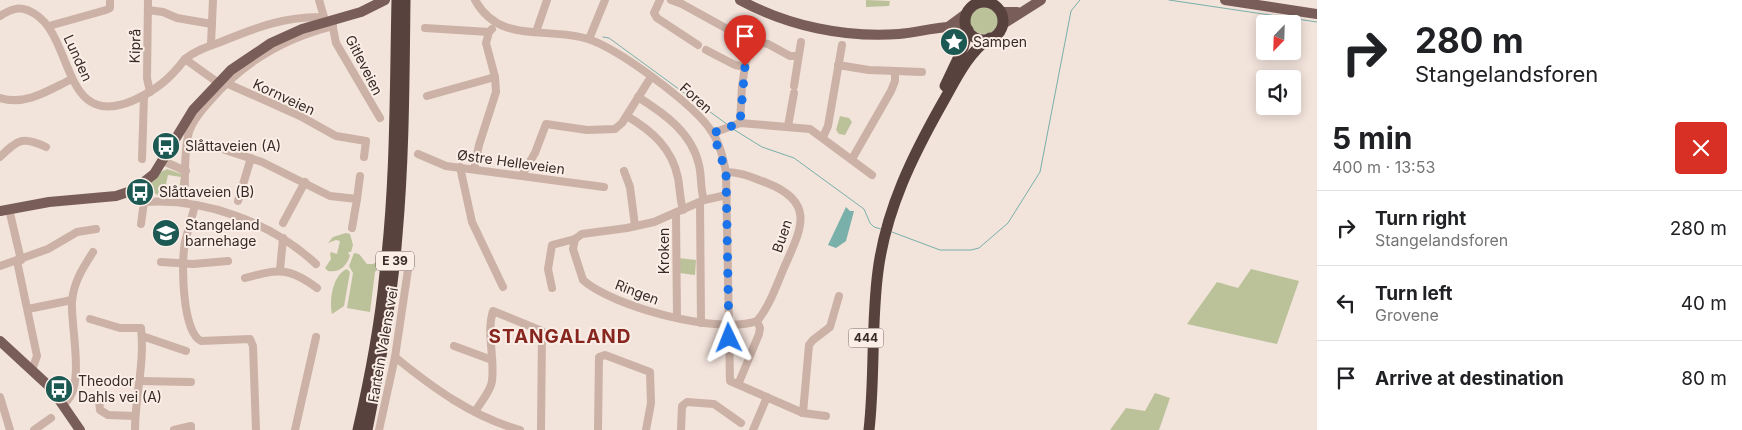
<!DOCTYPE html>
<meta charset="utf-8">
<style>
body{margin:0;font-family:Inter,sans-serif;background:#f2f2f2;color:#202124;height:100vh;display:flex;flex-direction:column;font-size:19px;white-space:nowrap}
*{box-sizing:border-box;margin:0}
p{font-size:16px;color:#757577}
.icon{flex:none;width:28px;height:28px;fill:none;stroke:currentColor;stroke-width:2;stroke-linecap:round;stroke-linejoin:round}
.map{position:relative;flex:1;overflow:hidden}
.panel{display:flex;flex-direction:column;background:#fff;width:425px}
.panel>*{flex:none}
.top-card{background:#fff;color:#202124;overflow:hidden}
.needle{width:32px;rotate:203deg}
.buttons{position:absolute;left:1256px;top:15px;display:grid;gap:10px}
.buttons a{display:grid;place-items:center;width:45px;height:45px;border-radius:5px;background:#fff;box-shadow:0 2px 12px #0003;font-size:25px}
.pin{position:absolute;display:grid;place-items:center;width:42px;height:42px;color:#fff;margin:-51px -21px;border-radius:50% 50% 50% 0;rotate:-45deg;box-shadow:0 0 5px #0007}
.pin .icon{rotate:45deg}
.me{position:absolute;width:55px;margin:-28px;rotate:358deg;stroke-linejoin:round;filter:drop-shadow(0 0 4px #0008)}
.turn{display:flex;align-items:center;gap:18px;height:105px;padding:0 15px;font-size:22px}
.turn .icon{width:65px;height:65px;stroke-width:2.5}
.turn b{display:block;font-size:35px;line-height:42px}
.round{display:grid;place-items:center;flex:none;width:52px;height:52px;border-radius:5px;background:#f2f2f2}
.head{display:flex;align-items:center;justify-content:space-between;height:85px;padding:0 15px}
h1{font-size:30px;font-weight:700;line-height:38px}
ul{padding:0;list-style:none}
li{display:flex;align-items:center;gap:15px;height:75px;padding:0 15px;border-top:1px solid #e0e0e0}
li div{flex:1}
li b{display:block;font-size:19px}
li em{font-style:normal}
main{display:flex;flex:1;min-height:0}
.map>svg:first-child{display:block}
.green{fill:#bbc29a}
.water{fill:#79b0a9}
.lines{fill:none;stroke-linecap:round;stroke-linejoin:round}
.stream{stroke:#79b0a9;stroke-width:1}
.minor{stroke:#cbb1a6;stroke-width:8}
.major{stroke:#795d58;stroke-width:10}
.highway{stroke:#58423e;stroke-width:11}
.route{stroke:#1a73e8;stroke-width:9;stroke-dasharray:0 16.2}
.labels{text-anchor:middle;stroke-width:4;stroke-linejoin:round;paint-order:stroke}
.shield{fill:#faeee7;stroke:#726561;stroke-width:1}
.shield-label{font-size:12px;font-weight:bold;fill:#372a27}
.poi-label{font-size:14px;fill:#372a27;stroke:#faeee7;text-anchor:start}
.street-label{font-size:14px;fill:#372a27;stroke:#faeee7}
.district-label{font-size:19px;font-weight:bold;letter-spacing:1px;fill:#87261f;stroke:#faeee7}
</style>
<main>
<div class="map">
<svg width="1317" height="430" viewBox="0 0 1317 430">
<rect width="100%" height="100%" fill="#f2e3db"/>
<g class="green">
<path d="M866,0L890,1L889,6L866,7Z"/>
<circle cx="984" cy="20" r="14"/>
<path d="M840,116L849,118L852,122L845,135L839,134L836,130Z"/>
<path d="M167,169L182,174L181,194L177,198L173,197L178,195L181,177L168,175L164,193L168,195L166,198C158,196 151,193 150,184L159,173Z"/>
<path d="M346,233L350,234L353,245L351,252H348L350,256C346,266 340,273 328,271L325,268L331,259L330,254L331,252L337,254L340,241L336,240L328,243L333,237Z"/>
<path d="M354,253L359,254L367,264H373L380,260L379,268L375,272L370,312L347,308L353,273L349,266Z"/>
<path d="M678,258L696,260L695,275L679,273Z"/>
<path d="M347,269L350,272L344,306L332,314C329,302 332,275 347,269Z"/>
<path d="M1251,269L1299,281L1277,344L1187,324L1217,282L1238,288Z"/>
<path d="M1155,393L1170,398L1159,430H1110L1126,408L1145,411Z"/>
</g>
<path class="water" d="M846,207L850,211H854L846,241L836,248L828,245Z"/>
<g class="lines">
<g class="stream">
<path d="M1169,0L1317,22"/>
<path d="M603,37L609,38L728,125"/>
<path d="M733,129L762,147L794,158L864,209L870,223L874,227L881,229"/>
<path d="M892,232L940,250H971L979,248L1008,223L1040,172L1071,11L1080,0"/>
</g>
<g class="minor">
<path d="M148,0L147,78L150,92"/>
<path d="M475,0C500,45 547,26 588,39C619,49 695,105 712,132C720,144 723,158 726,172L730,381L803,413L826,416"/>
<path d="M660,0L654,13L657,18L698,45"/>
<path d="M671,0L682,4L749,41L768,44L790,56H798"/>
<path d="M148,10L163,12L177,18L212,24"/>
<path d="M0,16C13,8 21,5 35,14C74,38 62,130 132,101C155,91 170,79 185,59L217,82"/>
<path d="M332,23L336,43L380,118"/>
<path d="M49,26L106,10L110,8V0"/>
<path d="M425,28L489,32L492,29"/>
<path d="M536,32L547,0"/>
<path d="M589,39L605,0"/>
<path d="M211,44L213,0"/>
<path d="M706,50L735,65L745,67"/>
<path d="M185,59C198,49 208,47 223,41C257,27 287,16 324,17L319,0"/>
<path d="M838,65L869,70L922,72"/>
<path d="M226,83L300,116L336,136L366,141L364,157"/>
<path d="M794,86L801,42"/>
<path d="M427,96L495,77"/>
<path d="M638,97C665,114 692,133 699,165C702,177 700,189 704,200"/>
<path d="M0,98C26,106 49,90 72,79"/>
<path d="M627,116C652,131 672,148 678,178C680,189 680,200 683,210"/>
<path d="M740,123L742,86L749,41"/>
<path d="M788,126L794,93"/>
<path d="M713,133L740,123L810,129L872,175"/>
<path d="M823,137L828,126L842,45"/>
<path d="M188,142L222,149L262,162L330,196L357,199L352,228"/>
<path d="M418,154L446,166L604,187"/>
<path d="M0,157C18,139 23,136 46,147"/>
<path d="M142,159L144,96"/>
<path d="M852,159L891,91L895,81V71"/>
<path d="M163,161L186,171"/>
<path d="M460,167L472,222L503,287"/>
<path d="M474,169L479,145L496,92L495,77L486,43L489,32"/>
<path d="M624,171L630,187L635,226"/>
<path d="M522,175L535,153L546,124L587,130L615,129L622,123L651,77"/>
<path d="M357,199L360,176"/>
<path d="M238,201L251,158"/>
<path d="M184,202C186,180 183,153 189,132C193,120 202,110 210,101C243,62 284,38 333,26"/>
<path d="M700,202L701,323"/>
<path d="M195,205C192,217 188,230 185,242C181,262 182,332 201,341L250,339L253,346L256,430"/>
<path d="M9,209L21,260"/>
<path d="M676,213L677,318"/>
<path d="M283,223L305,182"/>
<path d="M141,224L144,202C205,198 271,222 316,264"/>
<path d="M575,239L573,249L583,280C613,307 719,335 757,321C769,307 776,287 783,270C800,231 818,203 767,183C753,178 741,172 726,172"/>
<path d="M17,261L37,356L32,370"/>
<path d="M161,262L193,264L228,261"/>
<path d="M0,266L48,249L77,232L96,229"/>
<path d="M280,270L283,238"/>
<path d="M245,278C278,269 289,267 317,288"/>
<path d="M552,288L548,269L552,245L575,239L582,234L627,228L654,222L704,200L727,195"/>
<path d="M28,309L72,300"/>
<path d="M90,319L120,328H141C145,364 135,395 135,430"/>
<path d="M142,336L186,351"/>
<path d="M454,346L492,360"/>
<path d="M395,357C433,388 473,417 520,430"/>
<path d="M740,380L759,334L760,328L757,321"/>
<path d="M141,381L191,382"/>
<path d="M0,397L10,430"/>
<path d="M99,401L100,410L108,415L135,416"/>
<path d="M63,404C87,390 70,325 72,301C74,281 83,268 93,252"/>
<path d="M475,412C480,403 491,391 492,381C495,357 486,333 493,311L542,331L541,430"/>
<path d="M803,413L809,345L813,340L830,327L839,296"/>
<path d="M34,430L51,418"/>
<path d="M174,430L191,426V430"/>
<path d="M295,430L316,337"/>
<path d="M379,430L395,357L409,263"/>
<path d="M598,430L599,357L605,355L650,372L651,403L646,430"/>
<path d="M681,430L682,406L687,402L714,404L741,423"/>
<path d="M753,430L767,397"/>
</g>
<g class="major">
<path d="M740,0C788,26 845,38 899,34C922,32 945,24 967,28"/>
<path d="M1225,0L1317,14"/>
<path d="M1001,12H1017"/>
<path d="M1003,24L1041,0"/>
<path d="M948,27L967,13"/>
<path d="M0,211L49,202L116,196L134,190L154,174L193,110L231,70L271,43L302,29L361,12L385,0"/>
<path d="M0,341L51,388L80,430"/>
</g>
<g class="highway">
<circle cx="984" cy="21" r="19"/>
<path d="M945,86L963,48L968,30"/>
<path d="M358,430C370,378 380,326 385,273C396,182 395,91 397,0"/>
<path d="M367,430C380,366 392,301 397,235C404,157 404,78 405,0"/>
<path d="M869,430C875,377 871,324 878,271C886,209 913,155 943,102C955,81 969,51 990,38"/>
</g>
</g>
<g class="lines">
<path class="route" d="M729,338L726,172L713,133L740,123L745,66"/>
</g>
<defs>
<symbol id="sight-disc" viewBox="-11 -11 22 22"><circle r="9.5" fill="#1c5953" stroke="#faeee7"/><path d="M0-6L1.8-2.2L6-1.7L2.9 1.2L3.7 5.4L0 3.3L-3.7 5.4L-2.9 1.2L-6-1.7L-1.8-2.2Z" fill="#fff"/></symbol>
<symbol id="bus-disc" viewBox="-11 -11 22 22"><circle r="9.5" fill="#1c5953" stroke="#faeee7"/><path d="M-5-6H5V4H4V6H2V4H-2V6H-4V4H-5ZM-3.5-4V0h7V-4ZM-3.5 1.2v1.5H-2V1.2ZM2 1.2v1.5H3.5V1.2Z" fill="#fff"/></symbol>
<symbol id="school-disc" viewBox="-11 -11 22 22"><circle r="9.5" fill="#1c5953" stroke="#faeee7"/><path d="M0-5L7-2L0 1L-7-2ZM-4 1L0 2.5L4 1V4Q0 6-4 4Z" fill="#fff"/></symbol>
</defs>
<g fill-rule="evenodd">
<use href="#sight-disc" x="938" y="26" width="32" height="32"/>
<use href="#bus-disc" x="150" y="130" width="32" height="32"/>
<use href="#bus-disc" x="124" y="176" width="32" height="32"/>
<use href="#school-disc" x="150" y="217" width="32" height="32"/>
<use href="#bus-disc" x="43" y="373" width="32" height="32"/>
</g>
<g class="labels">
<g class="shield">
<rect x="376" y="251.5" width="38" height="19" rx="4"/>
<rect x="848.5" y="328.5" width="35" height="19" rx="4"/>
</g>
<g class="shield-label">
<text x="395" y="265">E 39</text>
<text x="866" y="342">444</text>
</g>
<g class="poi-label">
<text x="973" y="47">Sampen</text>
<text x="185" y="151">Slåttaveien (A)</text>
<text x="159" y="197">Slåttaveien (B)</text>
<text x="185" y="230">Stangeland<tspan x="185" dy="16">barnehage</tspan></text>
<text x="78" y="386">Theodor<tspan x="78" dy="16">Dahls vei (A)</tspan></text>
</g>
<g class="street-label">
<text transform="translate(135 46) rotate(-88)" y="5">Kiprå</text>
<text transform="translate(78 58) rotate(66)" y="5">Lunden</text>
<text transform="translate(364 65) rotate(63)" y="5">Gitleveien</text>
<text transform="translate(284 97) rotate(25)" y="5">Kornveien</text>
<text transform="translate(696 98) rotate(42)" y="5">Foren</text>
<text transform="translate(511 162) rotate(8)" y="5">Østre Helleveien</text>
<text transform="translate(782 236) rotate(-71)" y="5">Buen</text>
<text transform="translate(664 251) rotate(-90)" y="5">Kroken</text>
<text transform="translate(637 292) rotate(21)" y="5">Ringen</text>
<text transform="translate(383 345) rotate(-80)" y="5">Fartein Valens vei</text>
</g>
<g class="district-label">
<text x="560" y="343">STANGALAND</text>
</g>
</g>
</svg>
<div class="buttons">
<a><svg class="needle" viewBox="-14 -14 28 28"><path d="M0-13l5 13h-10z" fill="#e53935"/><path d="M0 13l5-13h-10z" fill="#757577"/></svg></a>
<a><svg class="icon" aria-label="sound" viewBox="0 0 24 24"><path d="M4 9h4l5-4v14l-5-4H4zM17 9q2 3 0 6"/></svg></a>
</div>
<div class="pin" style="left:745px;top:66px;background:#d93025"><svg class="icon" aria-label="arrive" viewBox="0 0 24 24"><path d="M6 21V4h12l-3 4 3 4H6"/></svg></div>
<svg class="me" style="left:729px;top:338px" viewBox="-20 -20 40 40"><path d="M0-17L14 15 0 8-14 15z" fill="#1a73e8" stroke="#fff" stroke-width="4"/></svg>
</div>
<section class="panel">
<div class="top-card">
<div class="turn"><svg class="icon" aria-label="right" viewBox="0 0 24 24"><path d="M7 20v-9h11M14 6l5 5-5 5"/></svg><div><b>280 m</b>Stangelandsforen</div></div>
</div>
<div class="head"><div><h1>5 min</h1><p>400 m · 13:53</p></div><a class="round" style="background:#d93025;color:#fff"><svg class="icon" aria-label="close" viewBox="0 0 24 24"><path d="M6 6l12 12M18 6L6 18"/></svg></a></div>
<ul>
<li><svg class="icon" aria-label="right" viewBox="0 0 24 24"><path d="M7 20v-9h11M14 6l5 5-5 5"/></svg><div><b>Turn right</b><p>Stangelandsforen</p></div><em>280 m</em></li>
<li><svg class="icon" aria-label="left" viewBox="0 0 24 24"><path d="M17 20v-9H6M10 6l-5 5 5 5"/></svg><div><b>Turn left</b><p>Grovene</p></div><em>40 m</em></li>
<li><svg class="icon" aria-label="arrive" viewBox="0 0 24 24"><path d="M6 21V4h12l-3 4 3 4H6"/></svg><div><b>Arrive at destination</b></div><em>80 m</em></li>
</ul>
</section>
</main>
